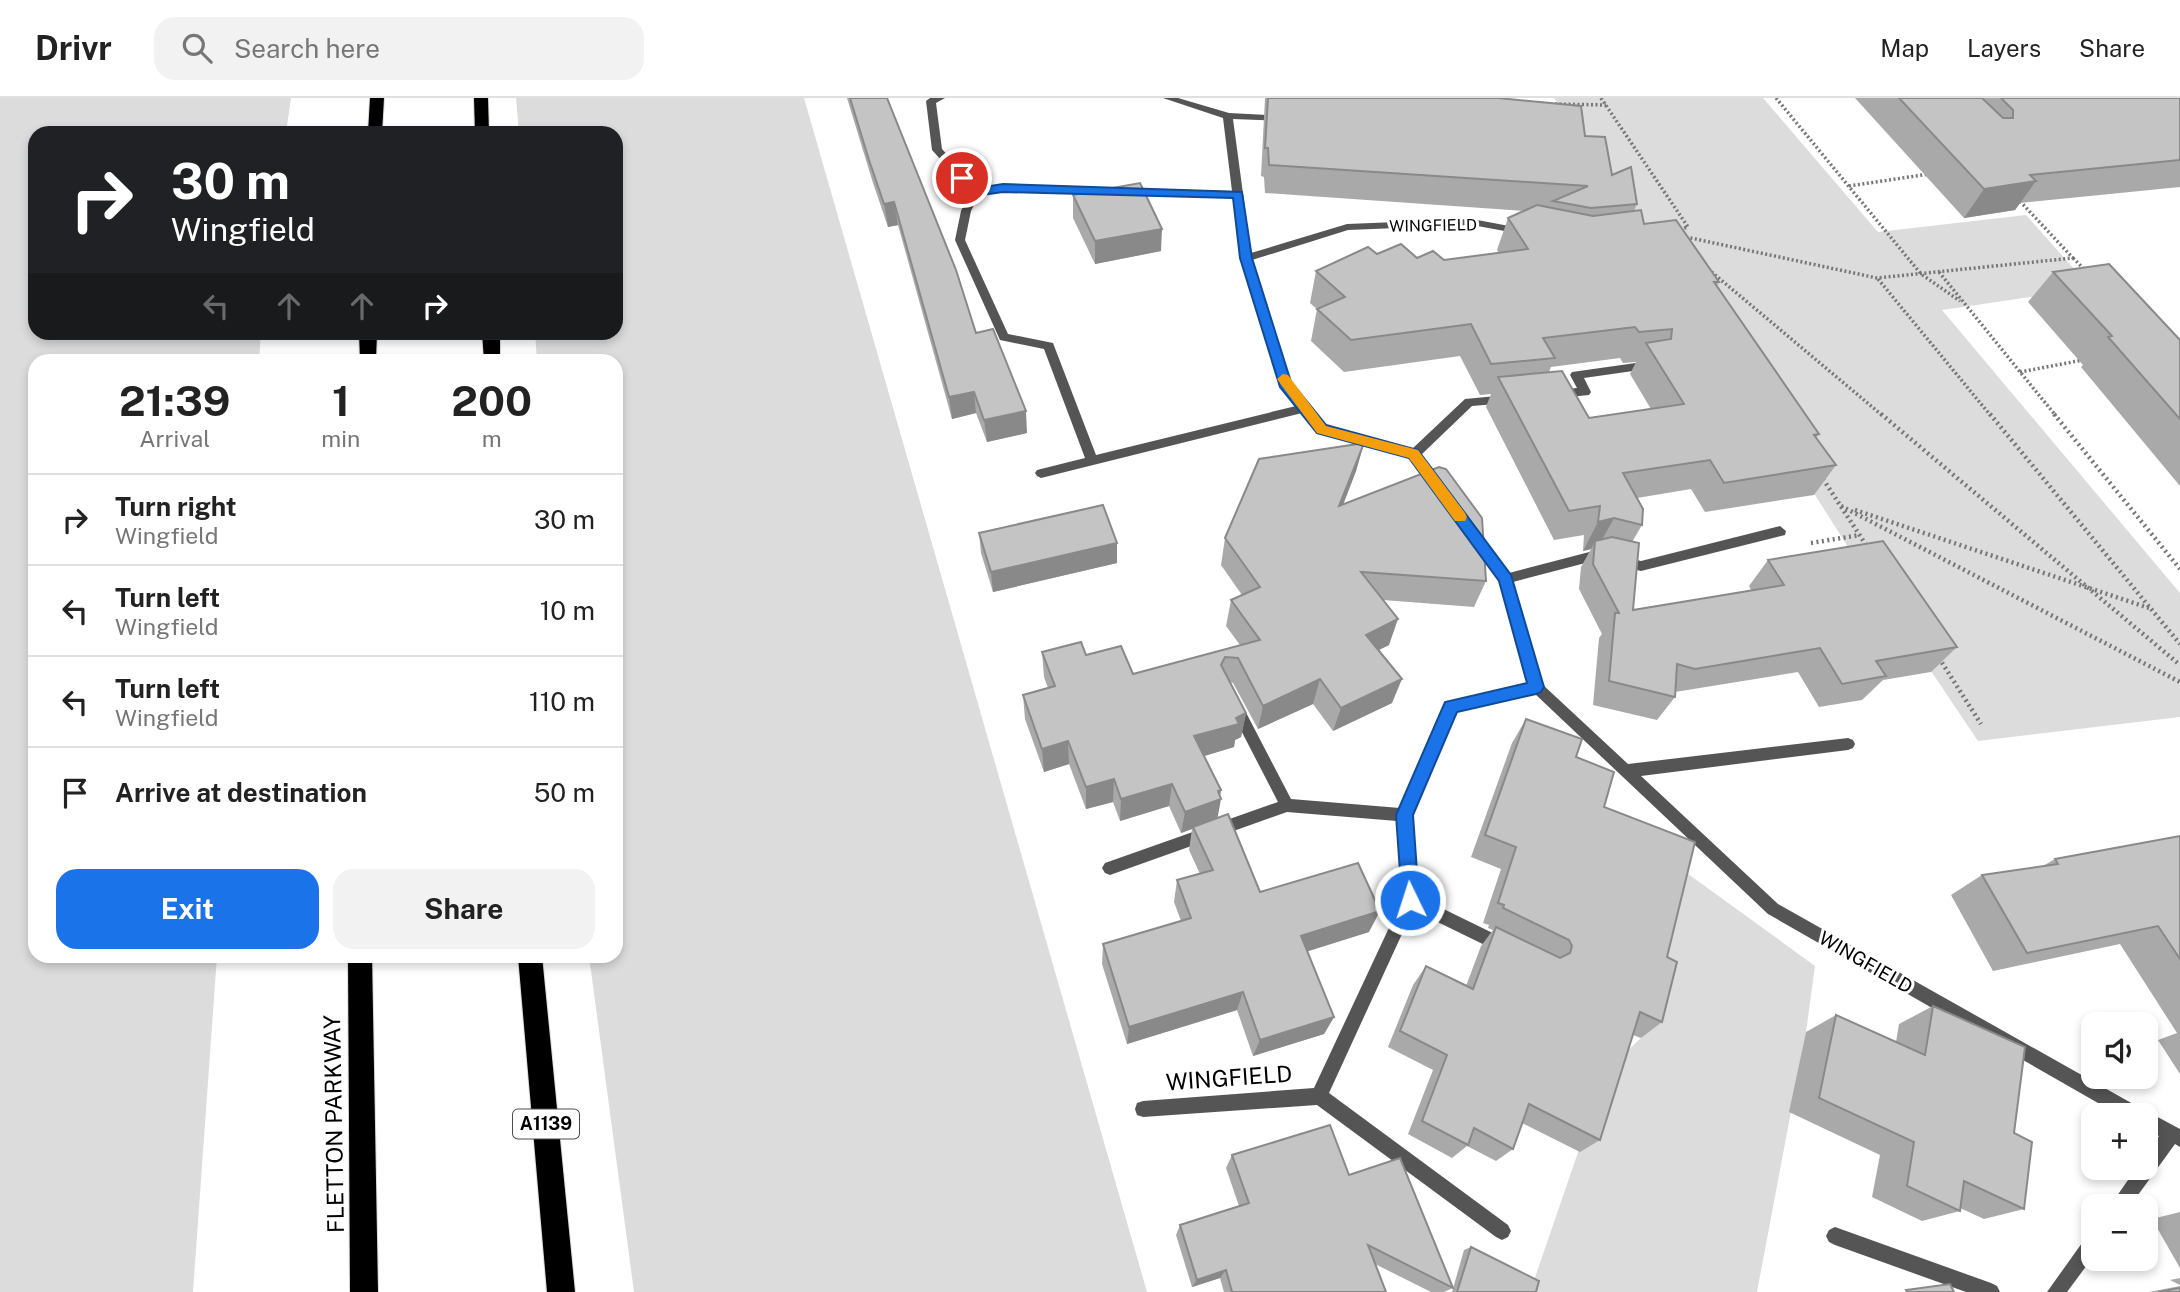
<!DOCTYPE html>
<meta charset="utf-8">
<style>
body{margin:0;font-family:"Public Sans",sans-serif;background:#f2f2f2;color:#222;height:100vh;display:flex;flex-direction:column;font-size:26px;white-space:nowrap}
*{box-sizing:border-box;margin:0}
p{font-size:23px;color:#767676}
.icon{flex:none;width:38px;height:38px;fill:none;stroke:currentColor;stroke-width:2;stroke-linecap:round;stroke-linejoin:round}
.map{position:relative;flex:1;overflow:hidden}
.drawer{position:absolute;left:28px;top:256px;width:595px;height:609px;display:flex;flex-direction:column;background:#fff;border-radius:21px;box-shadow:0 4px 10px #0003}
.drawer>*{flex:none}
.guide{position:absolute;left:28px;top:28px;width:595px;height:214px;border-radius:21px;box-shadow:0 4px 10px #0003;background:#202124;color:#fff;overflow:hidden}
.tools{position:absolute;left:2081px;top:914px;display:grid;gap:14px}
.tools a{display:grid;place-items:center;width:77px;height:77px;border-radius:14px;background:#fff;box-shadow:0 4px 10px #0003;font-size:35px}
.pin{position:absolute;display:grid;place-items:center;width:60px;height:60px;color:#fff;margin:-30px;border:4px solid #fff;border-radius:50%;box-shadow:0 2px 7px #0007}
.me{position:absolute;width:77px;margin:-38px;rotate:356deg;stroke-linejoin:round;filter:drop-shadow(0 0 5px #0008)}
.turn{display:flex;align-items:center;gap:24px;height:147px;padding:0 28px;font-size:32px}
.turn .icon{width:91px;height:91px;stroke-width:2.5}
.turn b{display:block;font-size:49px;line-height:60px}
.lanes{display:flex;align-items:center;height:66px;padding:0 28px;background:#0003;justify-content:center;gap:35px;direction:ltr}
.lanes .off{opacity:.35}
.eta{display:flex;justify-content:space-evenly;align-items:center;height:119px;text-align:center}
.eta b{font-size:42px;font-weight:700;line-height:49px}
.primary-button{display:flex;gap:14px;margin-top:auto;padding:14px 28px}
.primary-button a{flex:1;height:80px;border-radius:21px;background:#1a73e8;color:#fff;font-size:28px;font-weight:700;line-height:80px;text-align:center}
.primary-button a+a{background:#f2f2f2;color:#222}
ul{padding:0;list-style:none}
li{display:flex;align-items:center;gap:21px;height:91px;padding:0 28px;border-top:2px solid #e0e0e0}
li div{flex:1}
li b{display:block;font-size:26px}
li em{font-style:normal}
header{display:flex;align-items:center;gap:42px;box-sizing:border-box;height:98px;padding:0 35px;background:#fff;border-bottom:2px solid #e0e0e0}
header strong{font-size:33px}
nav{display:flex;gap:38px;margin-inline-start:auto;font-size:24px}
.search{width:490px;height:63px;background:#f2f2f2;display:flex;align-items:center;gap:18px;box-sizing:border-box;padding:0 24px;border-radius:21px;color:#767676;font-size:26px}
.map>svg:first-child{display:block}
.green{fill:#dcdcdc}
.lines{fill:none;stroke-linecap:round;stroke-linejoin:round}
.highway-casing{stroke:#dbdbdb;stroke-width:2}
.path-far1{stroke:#777;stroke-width:3.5;stroke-dasharray:2 2.5;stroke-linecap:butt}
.path{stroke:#777;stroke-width:4.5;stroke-dasharray:2 3.5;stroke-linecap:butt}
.street{fill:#555;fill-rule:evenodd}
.highway{fill:#000;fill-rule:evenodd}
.wall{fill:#a9a9a9;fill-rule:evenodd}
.shaded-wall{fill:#898989}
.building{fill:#c4c4c4;stroke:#898989;stroke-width:2}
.route{fill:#1a73e8;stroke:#114b97;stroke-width:2}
.slow{fill:#f59e0b}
.labels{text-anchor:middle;stroke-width:6;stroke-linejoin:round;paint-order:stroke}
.far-street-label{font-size:16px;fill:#000;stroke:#fff}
.shield{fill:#fff;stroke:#4c4c4c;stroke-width:2}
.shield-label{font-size:18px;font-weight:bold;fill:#000}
.street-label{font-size:19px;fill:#000;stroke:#fff}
.near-street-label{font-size:23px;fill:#000;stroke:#fff}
</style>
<header>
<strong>Drivr</strong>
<div class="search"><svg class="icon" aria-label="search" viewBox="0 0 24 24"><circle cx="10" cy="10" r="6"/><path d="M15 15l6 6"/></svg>Search here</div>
<nav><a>Map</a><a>Layers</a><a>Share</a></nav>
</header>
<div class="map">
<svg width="2180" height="1194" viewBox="0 0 2180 1194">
<rect width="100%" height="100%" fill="#fff"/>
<g class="green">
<path d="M0,0H291L286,35H35V234L261,235L259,262H35V858H217L193,1194H0Z"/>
<path d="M516,0H804L1147,1194H634L589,858H616V262H537L535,235L616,234V35H519Z"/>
<path d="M1554,0H1763L1878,134L2026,117L2091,190L1942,212L2180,495V619L1978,643L1855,460L1661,154Z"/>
<path d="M1673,765L1815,868L1806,934L1757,1194H1530L1606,973L1641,940Z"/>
</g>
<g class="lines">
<defs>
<g id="highway">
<path d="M370,0H384L382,35H368Z"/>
<path d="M474,0H488L489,35H475Z"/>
<path d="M359,234H377L376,262H360Z"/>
<path d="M482,234H500V262H484Z"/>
<path d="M348,858H372L378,1194H350Z"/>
<path d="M518,858H542L575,1194H547Z"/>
</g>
</defs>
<use href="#highway" class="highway-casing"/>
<g class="path-far1">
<path d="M1601,0L1688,129L1677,132"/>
<path d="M1776,0L1921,176L1960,203"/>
<path d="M1555,6L1606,7"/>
<path d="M1849,88L1929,76"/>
<path d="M1686,139L1877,180L2073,160L2017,100"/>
<path d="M2073,160L2086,173"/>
<path d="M1708,171L1883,318"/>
<path d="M1939,174L2056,318"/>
<path d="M1878,181L1991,318"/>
<path d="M2020,274L2083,262"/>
</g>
<g class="path">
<path d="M1881,316L2180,567"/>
<path d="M1990,316L2180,546"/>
<path d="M2054,316L2180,471"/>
<path d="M1823,381L1868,450"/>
<path d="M1841,408L2180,584"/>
<path d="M1855,412L2149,510"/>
<path d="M1811,445L1860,437"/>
<path d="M1939,560L1981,626"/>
</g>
<g class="street">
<path d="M945,0L936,5L942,51L977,90L1002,87L1232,93L1223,20L1163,0H1178L1229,15L1286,18V22L1283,23L1233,21L1251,155L1347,126L1472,121L1525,131V135L1521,136L1472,127L1348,132L1252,162L1290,285L1326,328L1412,351L1465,301L1507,297L1513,301L1507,305L1472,308L1421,357L1443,388L1437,393L1433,391L1410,359L1318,334L1302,315L1041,380L1037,378L1035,375L1037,372L1085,360L1044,251L1000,242L955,142L961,113L970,94L932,52L926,3L930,0ZM1002,93L1233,99L1241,160L1279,286L1296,308L1096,357L1053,245L1008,236L965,142L971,113L979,97Z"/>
<path d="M1650,263L1654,264V270L1584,280L1591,294L1589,297L1558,300L1552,296L1558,292L1577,290L1570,277L1572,274Z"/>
<path d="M1780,428L1786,433L1785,437L1641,473L1597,462L1513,484L1542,586L1628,666L1848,640L1853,642L1855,646L1853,650L1848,652L1641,678L1778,806L2142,1011L2143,1015L2152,1016L2180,1031V1049L2175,1046L2130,1108H2110L2137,1069H2146V1057L2159,1038L2146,1031V1017H2119L1768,816L1534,595L1456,614L1411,717L1417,798L1509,843L1511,848L1509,853L1503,856L1497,853L1413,812L1329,995L1508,1127L1511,1133L1508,1139L1502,1142L1496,1139L1317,1007L1143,1019L1137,1017L1135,1011L1137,1005L1143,1003L1314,990L1402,802L1397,723L1287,714L1110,777L1105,775L1102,770L1105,765L1278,704L1229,609L1231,605L1236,603L1241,605L1291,701L1400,710L1446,605L1528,585L1500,483L1469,442L1468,438L1469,434H1479L1509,475L1597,452L1641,463Z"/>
<path d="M1835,1129L1991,1185L1997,1188L2000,1194H1966L1835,1147L1829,1144L1826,1138L1829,1132Z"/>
<path d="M2093,1135V1159L2067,1194H2047L2087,1138Z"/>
</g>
<use href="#highway" class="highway"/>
</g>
<g class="wall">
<path d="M847,0H887L976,235L1027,335L987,344L976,315L952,321L898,127L888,129L873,85Z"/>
<path d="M1265,0H1498L1585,38L1612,77L1637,106L1634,113L1644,126L1719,184L1717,188L1819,336L1816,340L1836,367L1814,397L1705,414L1691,391L1637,400L1642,427L1632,444L1633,512L1751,492L1749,488L1768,462L1957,549L1931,574L1883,582L1862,602L1819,609L1798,574L1675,594V599L1657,622L1593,607L1599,540L1602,536L1579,491L1581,469L1591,451L1583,453L1584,437L1554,442L1486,309L1491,296L1480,297L1460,258L1344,274L1311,243L1317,211L1310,205L1316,173L1377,156L1444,162L1499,155L1497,152L1508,120L1525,113L1265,95L1264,79L1261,78ZM1620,260L1623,265L1636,264L1630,276L1651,311L1589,320L1549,274L1551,269Z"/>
<path d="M1855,0H2180V89L2020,105L2015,112L1964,120Z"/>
<path d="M1073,97L1161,153L1095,166L1073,120Z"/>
<path d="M2053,174L2180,242V388L2081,269L2083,267L2028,204Z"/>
<path d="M1364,345L1356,373L1343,407L1486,483L1474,509L1383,502L1389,547L1379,552L1392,605L1333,633L1313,606L1258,631L1233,585L1230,584L1246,615L1241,639L1235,642L1234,649L1204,658L1221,692L1217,720L1260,794L1369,834L1307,853L1334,919L1324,936L1253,958L1237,912L1127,946L1102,866L1103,846L1181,823L1174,804L1177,782L1200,776L1189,752L1192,731L1181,735L1169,708L1120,723L1113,704L1086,711L1069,666L1044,674L1025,621L1023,597L1048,590L1044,579L1042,554L1086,557L1133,576L1240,547L1226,528L1231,502L1242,497L1221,467L1225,440Z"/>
<path d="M979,435L1117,465L993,494L981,455Z"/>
<path d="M1526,621L1576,659L1604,709L1667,859L1662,924L1641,940L1633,937L1600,1042L1580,1054L1522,1025L1513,1051L1496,1063L1467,1048L1452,1060L1408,1036L1433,972L1388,949L1413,887L1426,868L1466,888L1481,848L1493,832L1488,830L1489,827L1483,825L1501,771L1471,759L1512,645Z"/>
<path d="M2180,738V976L2158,942L2177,935L2120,846L1993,873L1951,797L1982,777L2043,768L2055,761Z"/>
<path d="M1933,908L2014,1035L2024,1111L1984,1121L1960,1110V1113L1922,1123L1872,1099L1880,1057L1789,1014L1806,934L1836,917L1896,944L1899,926Z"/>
<path d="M1232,1057L1349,1077L1453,1190L1444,1194H1431L1375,1166L1386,1194H1224L1220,1180L1192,1189L1176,1137L1180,1127L1239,1108L1226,1070Z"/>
<path d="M2180,1114V1170L2152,1121Z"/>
<path d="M1471,1149L1536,1194H1452L1464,1152Z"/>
<path d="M2180,1180V1187L2170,1182Z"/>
<path d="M2180,1188V1194H2149Z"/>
</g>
<g class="shaded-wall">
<path d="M2036,83L2015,112L1964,120L1984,91Z"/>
<path d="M894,104L898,127L888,129L884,106Z"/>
<path d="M1162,131L1161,153L1095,166V143Z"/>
<path d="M974,294L976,315L952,321L949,299Z"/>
<path d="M1026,313L1027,335L987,344L984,322Z"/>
<path d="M1364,345L1356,373L1332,435L1339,408Z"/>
<path d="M1614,420L1598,449L1595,443L1591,451L1583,453L1598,424Z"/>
<path d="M1117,445V465L993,494L991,474Z"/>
<path d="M1398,521L1389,547L1358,562L1366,537Z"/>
<path d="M1320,581L1313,606L1258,631L1263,608Z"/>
<path d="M1402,581L1392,605L1333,633L1341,610Z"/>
<path d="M1246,615L1241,639L1235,642L1234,649L1191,662L1194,638Z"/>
<path d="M1068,643L1069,666L1044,674L1042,651Z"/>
<path d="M1114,681L1113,704L1086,711V689Z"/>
<path d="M1172,686L1169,708L1120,723L1121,701Z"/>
<path d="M1221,692L1219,702L1221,701L1217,723L1193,729L1192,731L1181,735L1185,714Z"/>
<path d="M1380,813L1369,834L1293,858L1301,838Z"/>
<path d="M1243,894L1237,912L1127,946L1129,929Z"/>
<path d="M1334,919L1324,936L1253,958L1260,942Z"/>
<path d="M1226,1172L1220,1180L1192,1189L1197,1182Z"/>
</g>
<g class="building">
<path d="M850,0H887L956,172L976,235L993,231L1026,313L984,322L974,294L949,299L894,104L884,106L869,62Z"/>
<path d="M1268,0H1498L1581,8L1585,38L1605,39L1612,77L1631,69L1637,106L1591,110L1553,103L1588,88L1269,67L1268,50H1265Z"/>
<path d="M1899,0H1982L2003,20H2013V12L2001,0H2180V62L2030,77L2036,83L1984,91Z"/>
<path d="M1140,85L1162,131L1095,143L1073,97Z"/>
<path d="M1537,107L1593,118L1641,112L1644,126L1676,122L1719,184H1714L1819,336L1814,337L1836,367L1724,385L1710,362L1623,375L1643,411L1642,427L1614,420L1598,424L1600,408L1569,413L1498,279L1562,273L1589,320L1684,306L1646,245L1671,241L1672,231L1639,234L1635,229L1543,240L1555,260L1491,266L1471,226L1351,242L1317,211L1345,199L1316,173L1368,149L1377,156L1401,146L1417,160L1433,153L1444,162L1528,151L1508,120Z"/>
<path d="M2109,166L2180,242V321L2108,239L2112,238L2053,174Z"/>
<path d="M1364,345L1339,408L1439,369L1446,371L1482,420L1486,483L1361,474L1398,521L1366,537L1402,581L1341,610L1320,581L1263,608L1238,560L1225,559L1221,567L1246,615L1236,620L1239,626L1194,638L1221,692L1218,693L1221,701L1185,714L1172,686L1121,701L1114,681L1086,689L1068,643L1042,651L1023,597L1055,588L1042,554L1081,544L1086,557L1121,548L1133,576L1260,542L1231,502L1260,489L1225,440L1259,361Z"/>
<path d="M1103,407L1117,445L991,474L979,435Z"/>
<path d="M1612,439L1639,445L1633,512L1784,487L1768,462L1883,443L1957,549L1876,563L1886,578L1842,586L1820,550L1695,571L1677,566L1675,599L1609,583L1615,515H1619L1593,466L1595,443Z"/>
<path d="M1526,621L1582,641L1576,659L1614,674L1604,709L1695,744L1667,859L1677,864L1662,924L1640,914L1600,1042L1529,1006L1513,1051L1474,1030L1468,1047L1422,1023L1447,957L1400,933L1426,868L1473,891L1496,829L1560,860L1570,855L1572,848L1569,842L1503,810L1504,807L1498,805L1516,749L1485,737Z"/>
<path d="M1228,716L1260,794L1358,765L1380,813L1301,838L1334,919L1260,942L1243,894L1129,929L1103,846L1191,820L1177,782L1213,772L1193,729Z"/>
<path d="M2180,738V861L2158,828L2027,855L1982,777L2058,766L2055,761Z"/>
<path d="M1933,908L2025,949L2014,1035L2032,1044L2024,1111L1964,1083L1960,1113L1907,1088L1914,1044L1819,1000L1836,917L1925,957Z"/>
<path d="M1330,1027L1349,1077L1400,1060L1453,1190L1368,1147L1386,1194H1232L1226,1172L1197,1182L1180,1127L1249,1105L1232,1057Z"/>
<path d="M1471,1149L1539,1183L1536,1194H1457Z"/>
<path d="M1950,1186L1954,1194H1907L1906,1192Z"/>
<path d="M2180,1190V1194H2158Z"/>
</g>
<path class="route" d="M962,77L978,90L1003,86L1242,94L1252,160L1291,284L1326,327L1418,352L1511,477L1544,589L1541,594L1536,596L1457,614L1413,717L1419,802L1417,808L1410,810L1404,808L1402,802L1396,717L1445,604L1527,585L1499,483L1409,360L1317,335L1280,289L1240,160L1233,100L1003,94L975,98L957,80Z"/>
<path class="slow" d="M1283,276L1288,277L1326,328L1418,352L1465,415L1467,419L1465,423H1455L1409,360L1317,335L1277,281Z"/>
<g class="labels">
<g class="far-street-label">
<text transform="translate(1433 127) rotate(-1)" y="6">WINGFIELD</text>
</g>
<rect class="shield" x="513" y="1011.5" width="66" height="29" rx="5"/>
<g class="shield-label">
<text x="546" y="1032">A1139</text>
</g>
<g class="street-label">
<text transform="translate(1866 864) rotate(30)" y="7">WINGFIELD</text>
</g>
<g class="near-street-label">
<text transform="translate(1229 980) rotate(-4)" y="8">WINGFIELD</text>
<text transform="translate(334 1026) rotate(-91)" y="8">FLETTON PARKWAY</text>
</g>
</g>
</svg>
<div class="tools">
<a><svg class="icon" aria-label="sound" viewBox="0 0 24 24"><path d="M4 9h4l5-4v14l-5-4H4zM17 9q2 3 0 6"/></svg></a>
<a>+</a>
<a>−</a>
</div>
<div class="pin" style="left:962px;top:80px;background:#d93025"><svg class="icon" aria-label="arrive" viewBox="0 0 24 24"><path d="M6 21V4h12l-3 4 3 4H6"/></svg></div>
<svg class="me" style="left:1410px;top:802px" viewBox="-20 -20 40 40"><circle r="17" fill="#1a73e8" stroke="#fff" stroke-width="3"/><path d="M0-11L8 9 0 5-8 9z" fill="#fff"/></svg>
<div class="guide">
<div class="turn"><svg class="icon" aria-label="right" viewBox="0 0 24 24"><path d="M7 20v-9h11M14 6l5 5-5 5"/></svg><div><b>30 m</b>Wingfield</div></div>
<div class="lanes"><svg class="icon off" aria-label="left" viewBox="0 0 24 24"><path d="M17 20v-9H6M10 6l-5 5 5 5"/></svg><svg class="icon off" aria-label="ahead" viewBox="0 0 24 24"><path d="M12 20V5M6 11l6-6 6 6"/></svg><svg class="icon off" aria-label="ahead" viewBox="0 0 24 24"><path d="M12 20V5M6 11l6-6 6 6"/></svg><svg class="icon" aria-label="right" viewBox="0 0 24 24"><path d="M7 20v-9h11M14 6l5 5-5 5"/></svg></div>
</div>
<section class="drawer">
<div class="eta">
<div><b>21:39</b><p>Arrival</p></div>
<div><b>1</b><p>min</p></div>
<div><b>200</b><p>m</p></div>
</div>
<ul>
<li><svg class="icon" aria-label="right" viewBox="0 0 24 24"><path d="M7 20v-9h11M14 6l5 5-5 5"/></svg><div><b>Turn right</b><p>Wingfield</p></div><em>30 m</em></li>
<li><svg class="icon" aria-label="left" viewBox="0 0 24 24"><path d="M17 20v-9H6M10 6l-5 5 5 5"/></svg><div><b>Turn left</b><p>Wingfield</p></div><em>10 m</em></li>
<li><svg class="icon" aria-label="left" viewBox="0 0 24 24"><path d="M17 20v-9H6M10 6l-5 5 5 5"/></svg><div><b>Turn left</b><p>Wingfield</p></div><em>110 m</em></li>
<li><svg class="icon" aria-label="arrive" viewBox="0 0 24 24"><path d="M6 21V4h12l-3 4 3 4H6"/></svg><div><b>Arrive at destination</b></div><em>50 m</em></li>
</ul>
<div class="primary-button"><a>Exit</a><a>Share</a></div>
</section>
</div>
